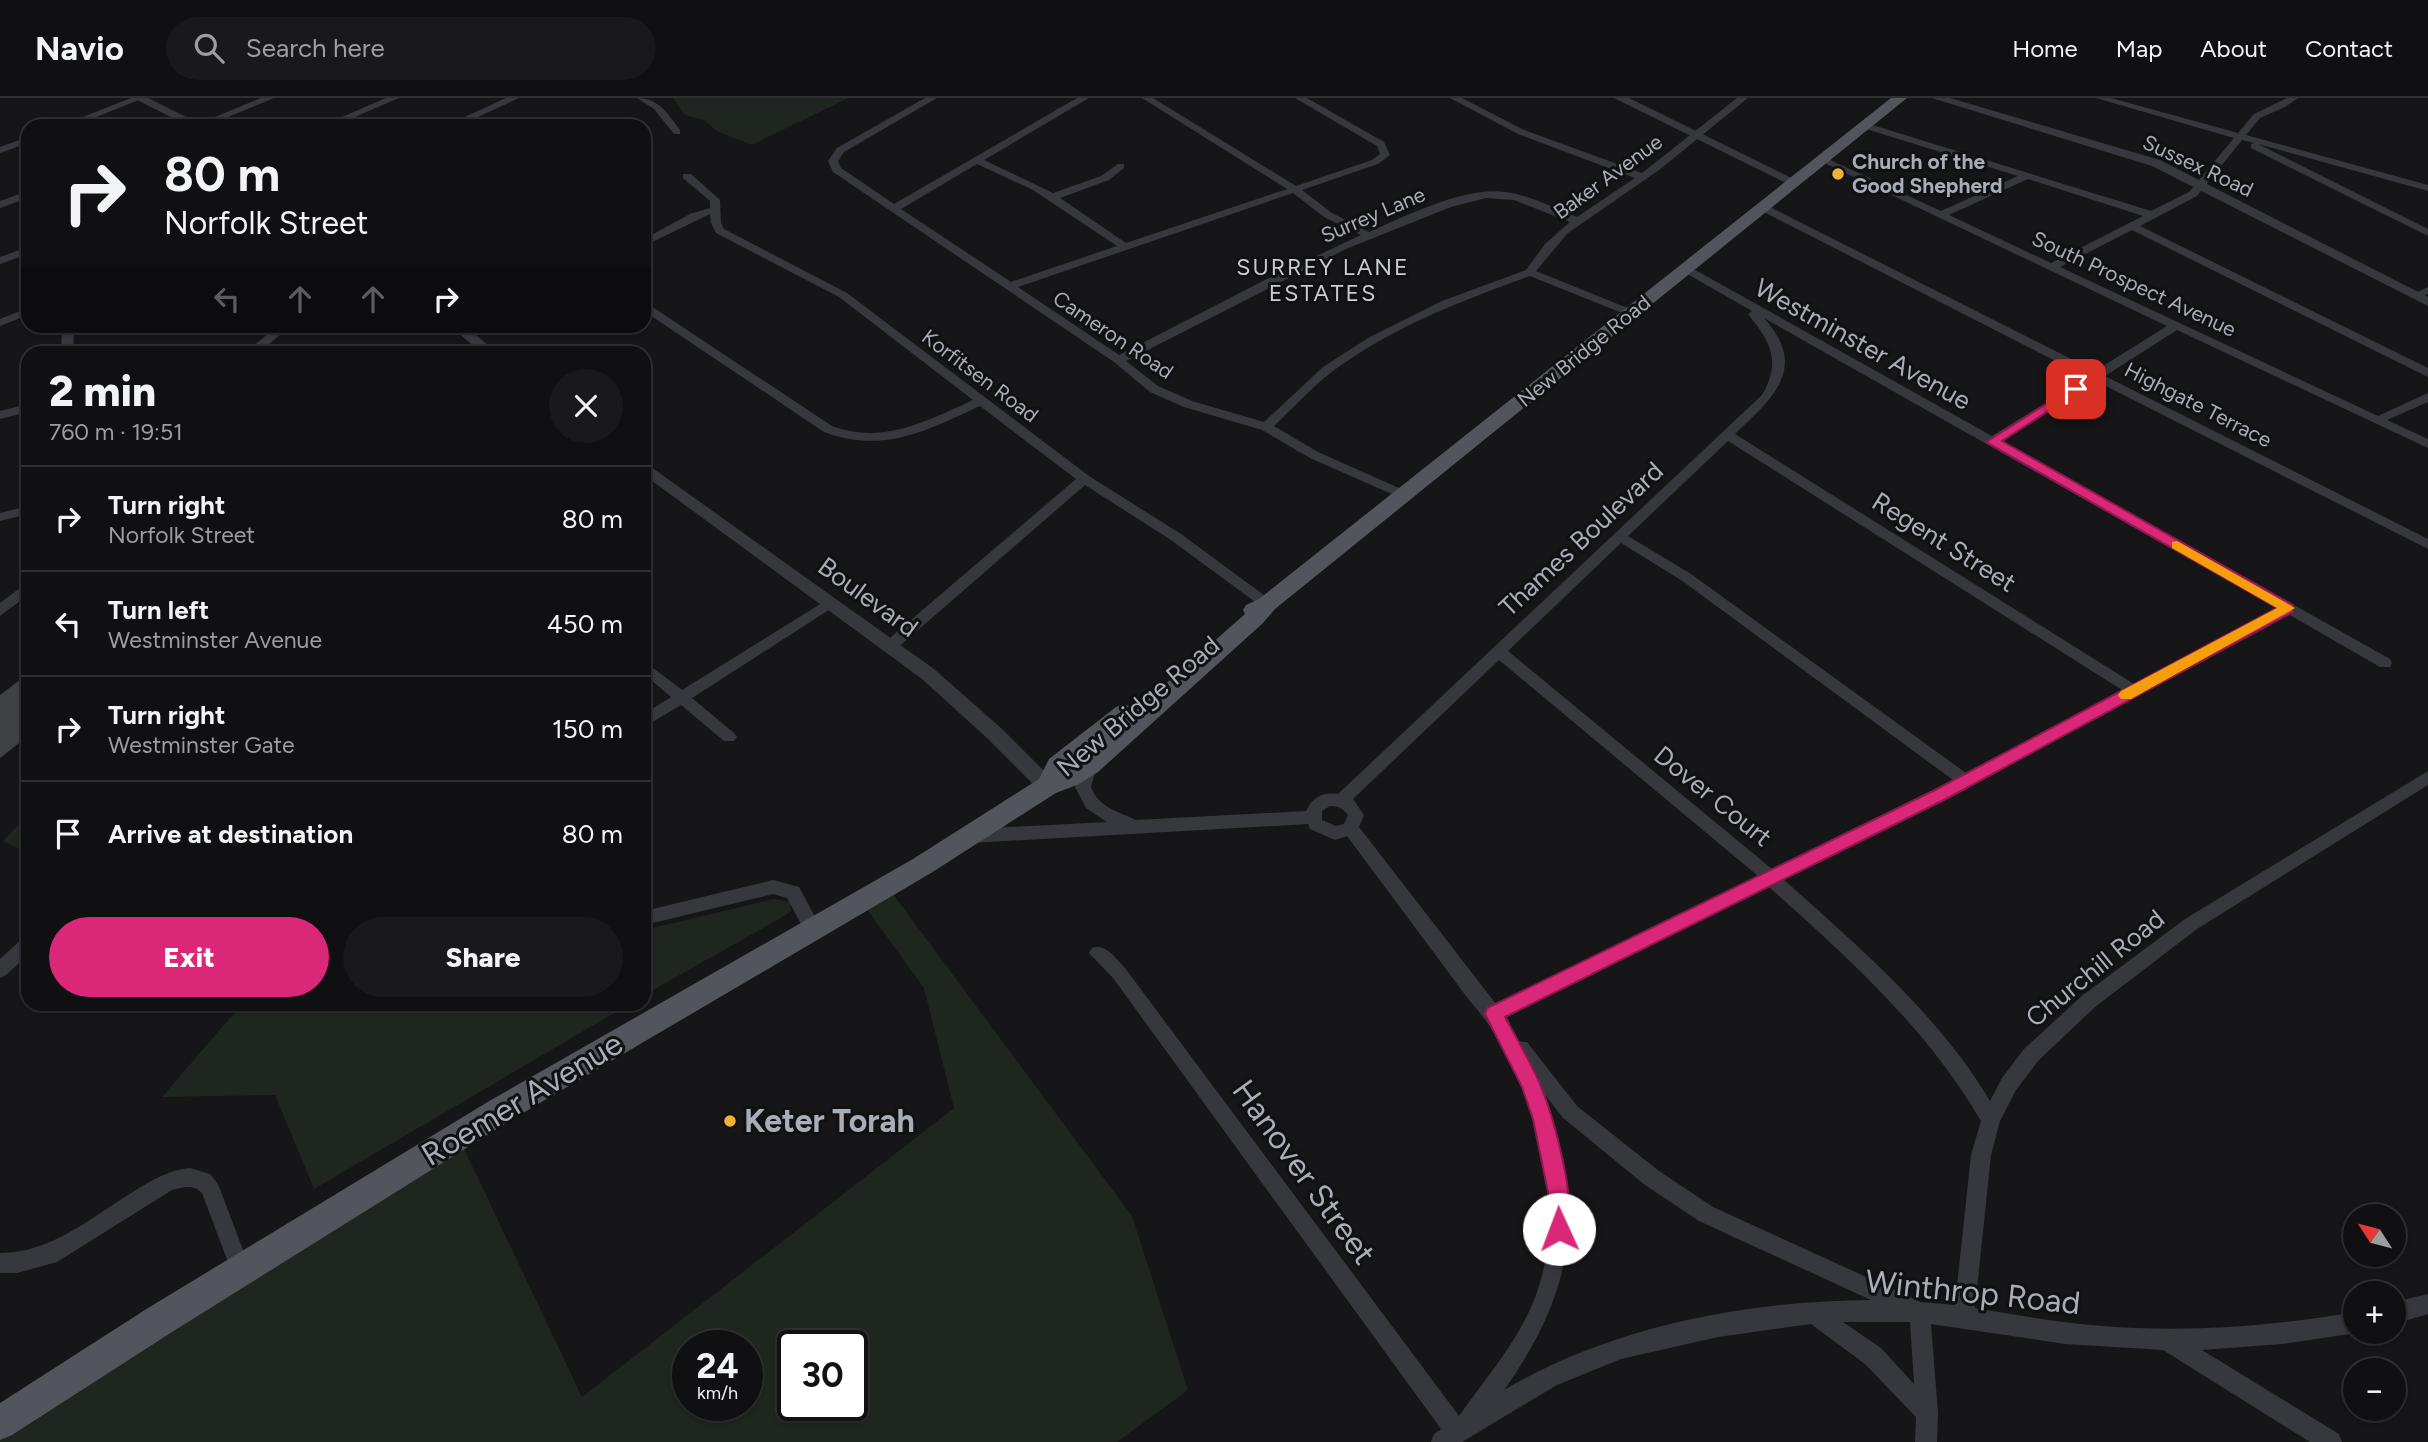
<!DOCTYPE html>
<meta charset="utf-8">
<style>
body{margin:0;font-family:Figtree,sans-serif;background:#19191b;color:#f1f3f6;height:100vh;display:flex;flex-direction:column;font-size:26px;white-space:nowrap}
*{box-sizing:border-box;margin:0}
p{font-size:23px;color:#9c9d9f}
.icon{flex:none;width:38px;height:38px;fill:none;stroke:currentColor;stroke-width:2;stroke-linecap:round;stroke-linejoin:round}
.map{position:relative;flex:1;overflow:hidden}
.side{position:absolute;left:21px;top:248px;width:630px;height:665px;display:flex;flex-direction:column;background:#101012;border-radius:21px;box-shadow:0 2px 5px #0004,0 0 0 2px #303032}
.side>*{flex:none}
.hud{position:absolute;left:21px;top:21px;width:630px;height:214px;border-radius:21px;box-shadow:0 2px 5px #0004,0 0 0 2px #303032;background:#101012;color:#f1f3f6;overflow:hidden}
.needle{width:46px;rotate:306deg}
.controls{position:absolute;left:2343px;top:1106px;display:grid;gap:14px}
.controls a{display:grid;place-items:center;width:63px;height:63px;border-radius:50%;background:#101012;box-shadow:0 2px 5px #0004,0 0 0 2px #303032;font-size:35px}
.speed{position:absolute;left:672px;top:1232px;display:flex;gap:14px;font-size:35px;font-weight:700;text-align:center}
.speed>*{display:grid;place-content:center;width:91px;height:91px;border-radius:50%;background:#101012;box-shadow:0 2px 5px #0004,0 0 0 2px #303032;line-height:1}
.speed small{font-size:18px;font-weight:400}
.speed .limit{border:4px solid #111;border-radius:10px;background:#fff;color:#111}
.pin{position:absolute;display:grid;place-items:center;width:60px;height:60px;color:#fff;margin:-30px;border-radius:14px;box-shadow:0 4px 10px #0006}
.me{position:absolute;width:77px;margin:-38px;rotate:358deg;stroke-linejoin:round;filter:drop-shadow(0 0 5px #0008)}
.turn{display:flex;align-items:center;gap:24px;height:147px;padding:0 28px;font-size:32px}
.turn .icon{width:91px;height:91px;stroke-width:2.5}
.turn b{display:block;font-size:49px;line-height:60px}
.lanes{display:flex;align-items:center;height:66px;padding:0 28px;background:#0003;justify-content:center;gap:35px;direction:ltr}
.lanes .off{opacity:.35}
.round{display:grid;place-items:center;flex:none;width:74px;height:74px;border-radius:37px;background:#19191b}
.overview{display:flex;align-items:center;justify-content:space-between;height:119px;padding:0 28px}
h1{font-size:42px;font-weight:800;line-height:52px}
.action{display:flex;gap:14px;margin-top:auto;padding:14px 28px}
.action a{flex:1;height:80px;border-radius:42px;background:#db2777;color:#fff;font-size:28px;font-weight:800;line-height:80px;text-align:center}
.action a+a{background:#19191b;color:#f1f3f6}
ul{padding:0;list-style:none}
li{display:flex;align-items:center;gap:21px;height:105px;padding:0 28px;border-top:2px solid #303032}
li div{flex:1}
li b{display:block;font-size:26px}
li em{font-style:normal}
header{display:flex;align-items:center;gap:42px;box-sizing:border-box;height:98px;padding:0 35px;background:#101012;border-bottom:2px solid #303032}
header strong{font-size:33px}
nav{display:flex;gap:38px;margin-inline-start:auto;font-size:24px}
.search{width:490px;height:63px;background:#19191b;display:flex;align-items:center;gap:18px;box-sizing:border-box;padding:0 24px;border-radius:38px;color:#9c9d9f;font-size:26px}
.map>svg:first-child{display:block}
.green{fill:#1e261f;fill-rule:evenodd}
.building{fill:#404145}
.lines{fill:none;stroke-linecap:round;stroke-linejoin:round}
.minor{fill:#37383d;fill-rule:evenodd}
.tertiary{fill:#37383d;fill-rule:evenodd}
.primary{fill:#53555c;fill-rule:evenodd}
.route{fill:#db2777;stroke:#8e194d;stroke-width:2}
.slow{fill:#f59e0b}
.poi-dot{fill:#f2b134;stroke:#111113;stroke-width:2.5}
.labels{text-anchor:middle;stroke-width:6;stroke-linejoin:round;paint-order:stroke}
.far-poi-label{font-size:21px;font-weight:bold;fill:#a8adb8;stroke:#111113;text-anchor:start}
.far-street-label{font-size:21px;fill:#a8adb8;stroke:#111113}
.far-neighbourhood-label{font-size:23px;letter-spacing:2px;fill:#c9ccd4;stroke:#111113}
.street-label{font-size:26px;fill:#a8adb8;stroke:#111113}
.near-street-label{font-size:32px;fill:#a8adb8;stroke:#111113}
.near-poi-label{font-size:32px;font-weight:bold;fill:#a8adb8;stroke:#111113;text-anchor:start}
</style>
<header>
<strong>Navio</strong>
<div class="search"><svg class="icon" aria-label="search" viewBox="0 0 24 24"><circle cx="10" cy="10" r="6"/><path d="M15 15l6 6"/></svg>Search here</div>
<nav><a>Home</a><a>Map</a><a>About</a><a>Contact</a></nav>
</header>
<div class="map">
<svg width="2428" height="1344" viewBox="0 0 2428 1344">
<rect width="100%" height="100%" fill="#161618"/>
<g class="green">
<path d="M673,0H848L752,47L717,33L704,22L685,17Z"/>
<path d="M28,717V755L3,743Z"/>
<path d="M887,788L1132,1118L1188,1292L1117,1344H0V1325L458,1038L582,1299L954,1010L924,890L861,803ZM688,1248H747V1307H688ZM793,1248H852V1307H793Z"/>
<path d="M774,801L790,804L791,812L786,817L644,897V832Z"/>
<path d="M242,906H628V907L314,1091L275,997L162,999Z"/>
</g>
<path class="building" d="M28,576V638L0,660V597Z"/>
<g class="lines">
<g class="minor">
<path d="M131,0H144L74,28H60Z"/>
<path d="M261,0H274L206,28H193Z"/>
<path d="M386,0H399L334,28H321Z"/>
<path d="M506,0H519L458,28H445Z"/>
<path d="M637,0C659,0 668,16 680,32V36H674L654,11Z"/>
<path d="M925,0H937L844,54L838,63L841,70L894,106L1077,0H1089L984,62L1053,95L1101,78L1118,66H1124V70L1109,82L1060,100L1126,145L1287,91L1142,0H1153L1296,88L1372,62L1380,56L1377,48L1295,0H1307L1384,44L1390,57L1378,66L1302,92L1332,115L1369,134C1406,118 1465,88 1505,94C1530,97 1553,110 1577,119L1635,80L1518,36L1450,0H1462L1524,32L1642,75L1737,0H1748L1659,72L1568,135L1536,173L1635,213V217H1627L1530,178C1461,203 1392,229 1333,273C1312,289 1293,310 1274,328L1318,354L1408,394V400L1403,401L1310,360L1262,332L1184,309L1150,294L1114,264L833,74L828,63L837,50ZM977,66L1033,92L1117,148L1011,184L901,111ZM1293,95L1324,119L1361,137L1263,183L1119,257L1018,189ZM1486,100L1514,102L1570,124L1545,146L1526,172L1442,203L1368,240L1323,269L1264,324L1192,303L1158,288L1126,263L1346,151L1451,109Z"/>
<path d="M2096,0H2111L2238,35L2254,16L2287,0H2298L2285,9L2260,20L2246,37L2428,87V93L2258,46L2428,131V138L2251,50V46L2254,45L2242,42L2197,98L2140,128L2428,270V279L2132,132L2060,169L2378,318L2428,295V304L2387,322L2428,341V350L2177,232L2105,278L2428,441V451L2096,283L2002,343L2390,561L2392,565L2390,569H2380L2288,516L1947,700L1783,781C1858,848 1939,917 1990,1003L2002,980L2024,951L2083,897L2185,821L2428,673V687L2197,831L2095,909L2038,963L2016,992L2000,1023L1991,1057L1975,1210C2018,1217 2060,1225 2103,1228C2188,1235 2272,1228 2356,1214V1234H2358L2356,1235L2283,1246L2202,1252L2339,1336L2342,1344H2310L2163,1252L2065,1246L1931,1226L1938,1315L1937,1344H1915L1916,1319L1865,1266L1811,1226L1718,1239L1621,1261L1557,1287L1462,1344H1431L1434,1336L1441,1331L1113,880L1089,855L1092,850C1106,845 1116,861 1125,870L1459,1318C1486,1280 1520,1241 1536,1197C1571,1100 1535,976 1469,902L1347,738L1335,742L1310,731L1308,726L970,745L964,743L962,738L964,733L970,731L1107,724L1086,710L1075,689L1076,679L1083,663H1095L1097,667L1091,689C1098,709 1119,714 1136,722L1306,713C1313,699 1323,694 1338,696L1762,297C1782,263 1770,243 1748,216L1752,213L1682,173V169H1690L1992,338L2087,279L1758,111V107H1766L2095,273L2167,228L1818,62L1826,60L1941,113L2018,78L1863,30V26L1866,25L2151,113L2189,94L2234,40ZM2028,81L2143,118L2051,165L1949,117ZM1764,220L2276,510L2134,586L1735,336C1773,300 1809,270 1764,220ZM1728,343L2122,592L1966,675L1691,476L1628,438ZM1621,445L1681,482L1953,682L1772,771L1508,553ZM1499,562L1758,778L1496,906L1359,729L1364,717L1353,701ZM1330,708C1338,708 1343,710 1348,717L1344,726L1336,728L1322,722V713ZM1769,789C1847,859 1928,931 1981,1023L1971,1057L1955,1207L1921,1204L1713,1109L1659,1073L1577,1008L1527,944L1517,943L1507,919ZM1543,994L1563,1020L1645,1087L1699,1123L1871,1202C1746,1203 1613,1228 1504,1292C1575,1192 1587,1110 1543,994ZM1843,1224H1910L1914,1286L1881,1250Z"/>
<path d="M28,39V45L0,55V49Z"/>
<path d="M683,76H691L720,102L721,125L724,131L847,195L1089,378L1181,436L1272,503L1274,506L1272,509H1262L1171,442L1085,387L895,552H885L883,548L885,544L1076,381L980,308C926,333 883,356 824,334L644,213V205L648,206L832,328C883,347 927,323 973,302L839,199L716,135L711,125L710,116L644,148V141L690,116L710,110V103L683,80Z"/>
<path d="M28,93V100L0,110V103Z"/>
<path d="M28,149V156L0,166V159Z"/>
<path d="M2428,189V196L2415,201L2409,198Z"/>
<path d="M28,210V217L0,228V221Z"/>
<path d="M62,228H74L73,256H61Z"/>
<path d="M278,228H291L257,256H243Z"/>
<path d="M28,306V314L0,321V313Z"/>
<path d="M28,408V416L0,423V415Z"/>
<path d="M28,484V497L0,518V505Z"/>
<path d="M830,500L835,502L837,505L835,508L692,600L734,635L737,639L734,643H724L681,607L644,629V616L671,599L644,576V563L682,592Z"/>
<path d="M773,782L799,789L821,830L818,835L812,837L806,835L787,800L773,796L644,827V813Z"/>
<path d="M28,839V857L6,877L0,880V861L22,841Z"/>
<path d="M190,1070L210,1076L218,1086L251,1173L248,1180L241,1183L234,1180L202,1095C194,1086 183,1089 172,1092L57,1164L17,1175H0V1155C52,1155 93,1118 136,1092C154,1081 169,1072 190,1070Z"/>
<path d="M2428,1196V1216L2394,1226V1204Z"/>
</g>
<g class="tertiary">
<path d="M133,0H148L204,28H189Z"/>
<path d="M1614,0H1629L1800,84L1790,87Z"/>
<path d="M1932,0H1950L2160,62L2428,199V208L2152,68Z"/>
<path d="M450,228H465L499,256H483Z"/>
<path d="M644,364L934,571L1001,630L1054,683L1057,688L1054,693L1047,696L1040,693L987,640L922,581L644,377Z"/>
</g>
<path class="primary" d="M1891,0H1907L1275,511L1263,525L1098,674L1079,686L1056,695L931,775L511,1022L172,1234L12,1337L0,1342V1305L148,1210L491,1002L913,761L1039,681L1049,661L1116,609L1124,606L1132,609L1135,613L1245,516L1243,512L1246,507L1259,501Z"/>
</g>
<path class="route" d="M2076,287L2080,288V293L2002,343L2293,507V514L1946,701L1505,919C1517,941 1530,963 1540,986C1553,1017 1579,1108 1566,1138L1559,1141L1552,1138L1549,1131L1548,1094L1533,1021L1522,989L1485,916L1487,910L1935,692L2277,510L1986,344Z"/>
<path class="slow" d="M2177,443L2295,510L2131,601H2121L2118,597L2121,593L2277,510L2172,450V444Z"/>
<g class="poi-dot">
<circle cx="1838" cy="76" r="7"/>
<circle cx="730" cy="1023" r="7"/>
</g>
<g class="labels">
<g class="far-poi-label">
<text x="1852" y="71">Church of the<tspan x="1852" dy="24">Good Shepherd</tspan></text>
</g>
<g class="far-street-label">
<text transform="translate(2198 68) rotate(25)" y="7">Sussex Road</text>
<text transform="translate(1608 79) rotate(-36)" y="7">Baker Avenue</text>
<text transform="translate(1373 117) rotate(-23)" y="7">Surrey Lane</text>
<text transform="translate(2134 186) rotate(25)" y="7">South Prospect Avenue</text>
<text transform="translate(1113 237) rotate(34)" y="7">Cameron Road</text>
<text transform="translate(1584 253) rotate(-39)" y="7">New Bridge Road</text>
<text transform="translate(980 278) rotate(37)" y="7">Korfitsen Road</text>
<text transform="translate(2198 307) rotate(27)" y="7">Highgate Terrace</text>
</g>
<g class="far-neighbourhood-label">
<text x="1323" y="177">SURREY LANE<tspan x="1323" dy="26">ESTATES</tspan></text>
</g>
<g class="street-label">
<text transform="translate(1863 246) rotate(29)" y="9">Westminster Avenue</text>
<text transform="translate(1581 441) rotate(-43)" y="9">Thames Boulevard</text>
<text transform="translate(1944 444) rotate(32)" y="9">Regent Street</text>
<text transform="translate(868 499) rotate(36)" y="9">Boulevard</text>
<text transform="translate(1138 608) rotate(-40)" y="9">New Bridge Road</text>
<text transform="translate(1713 698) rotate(39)" y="9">Dover Court</text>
<text transform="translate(2095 870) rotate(-39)" y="9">Churchill Road</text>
</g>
<g class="near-street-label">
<text transform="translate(522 1001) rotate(-31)" y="11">Roemer Avenue</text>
<text transform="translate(1304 1074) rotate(54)" y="11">Hanover Street</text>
<text transform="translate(1973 1194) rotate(6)" y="11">Winthrop Road</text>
</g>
<g class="near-poi-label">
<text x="744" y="1034">Keter Torah</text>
</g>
</g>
</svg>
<div class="controls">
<a><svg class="needle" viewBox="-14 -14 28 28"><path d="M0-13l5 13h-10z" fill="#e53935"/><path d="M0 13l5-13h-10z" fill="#9c9d9f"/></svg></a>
<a>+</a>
<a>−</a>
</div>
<div class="speed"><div>24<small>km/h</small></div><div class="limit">30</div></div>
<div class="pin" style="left:2076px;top:291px;background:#d93025"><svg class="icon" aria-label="arrive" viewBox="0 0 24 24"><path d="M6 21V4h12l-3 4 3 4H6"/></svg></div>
<svg class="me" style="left:1559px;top:1131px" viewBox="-20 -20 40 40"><circle r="19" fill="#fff"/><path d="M0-13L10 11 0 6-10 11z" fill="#db2777"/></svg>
<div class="hud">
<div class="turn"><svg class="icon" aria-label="right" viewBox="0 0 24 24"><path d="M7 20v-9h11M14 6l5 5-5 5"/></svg><div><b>80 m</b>Norfolk Street</div></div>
<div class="lanes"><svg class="icon off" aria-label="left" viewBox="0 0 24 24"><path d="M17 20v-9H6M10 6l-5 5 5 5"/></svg><svg class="icon off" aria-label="ahead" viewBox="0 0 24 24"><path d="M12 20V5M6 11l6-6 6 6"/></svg><svg class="icon off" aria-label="ahead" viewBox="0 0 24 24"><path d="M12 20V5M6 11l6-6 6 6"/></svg><svg class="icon" aria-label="right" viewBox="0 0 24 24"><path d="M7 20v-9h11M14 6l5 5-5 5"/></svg></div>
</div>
<section class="side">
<div class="overview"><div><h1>2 min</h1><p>760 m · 19:51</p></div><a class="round"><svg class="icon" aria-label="close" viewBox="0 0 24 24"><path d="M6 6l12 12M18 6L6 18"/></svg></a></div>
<ul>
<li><svg class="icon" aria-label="right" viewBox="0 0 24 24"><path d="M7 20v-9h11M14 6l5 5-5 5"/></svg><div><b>Turn right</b><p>Norfolk Street</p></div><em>80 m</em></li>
<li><svg class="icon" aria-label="left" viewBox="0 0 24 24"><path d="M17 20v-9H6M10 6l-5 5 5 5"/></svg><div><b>Turn left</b><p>Westminster Avenue</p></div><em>450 m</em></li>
<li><svg class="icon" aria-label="right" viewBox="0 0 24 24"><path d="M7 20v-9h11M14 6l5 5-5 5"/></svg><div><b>Turn right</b><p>Westminster Gate</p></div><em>150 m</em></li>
<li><svg class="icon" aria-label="arrive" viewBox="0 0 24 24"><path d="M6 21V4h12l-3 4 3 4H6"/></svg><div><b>Arrive at destination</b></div><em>80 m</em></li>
</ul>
<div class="action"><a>Exit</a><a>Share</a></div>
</section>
</div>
